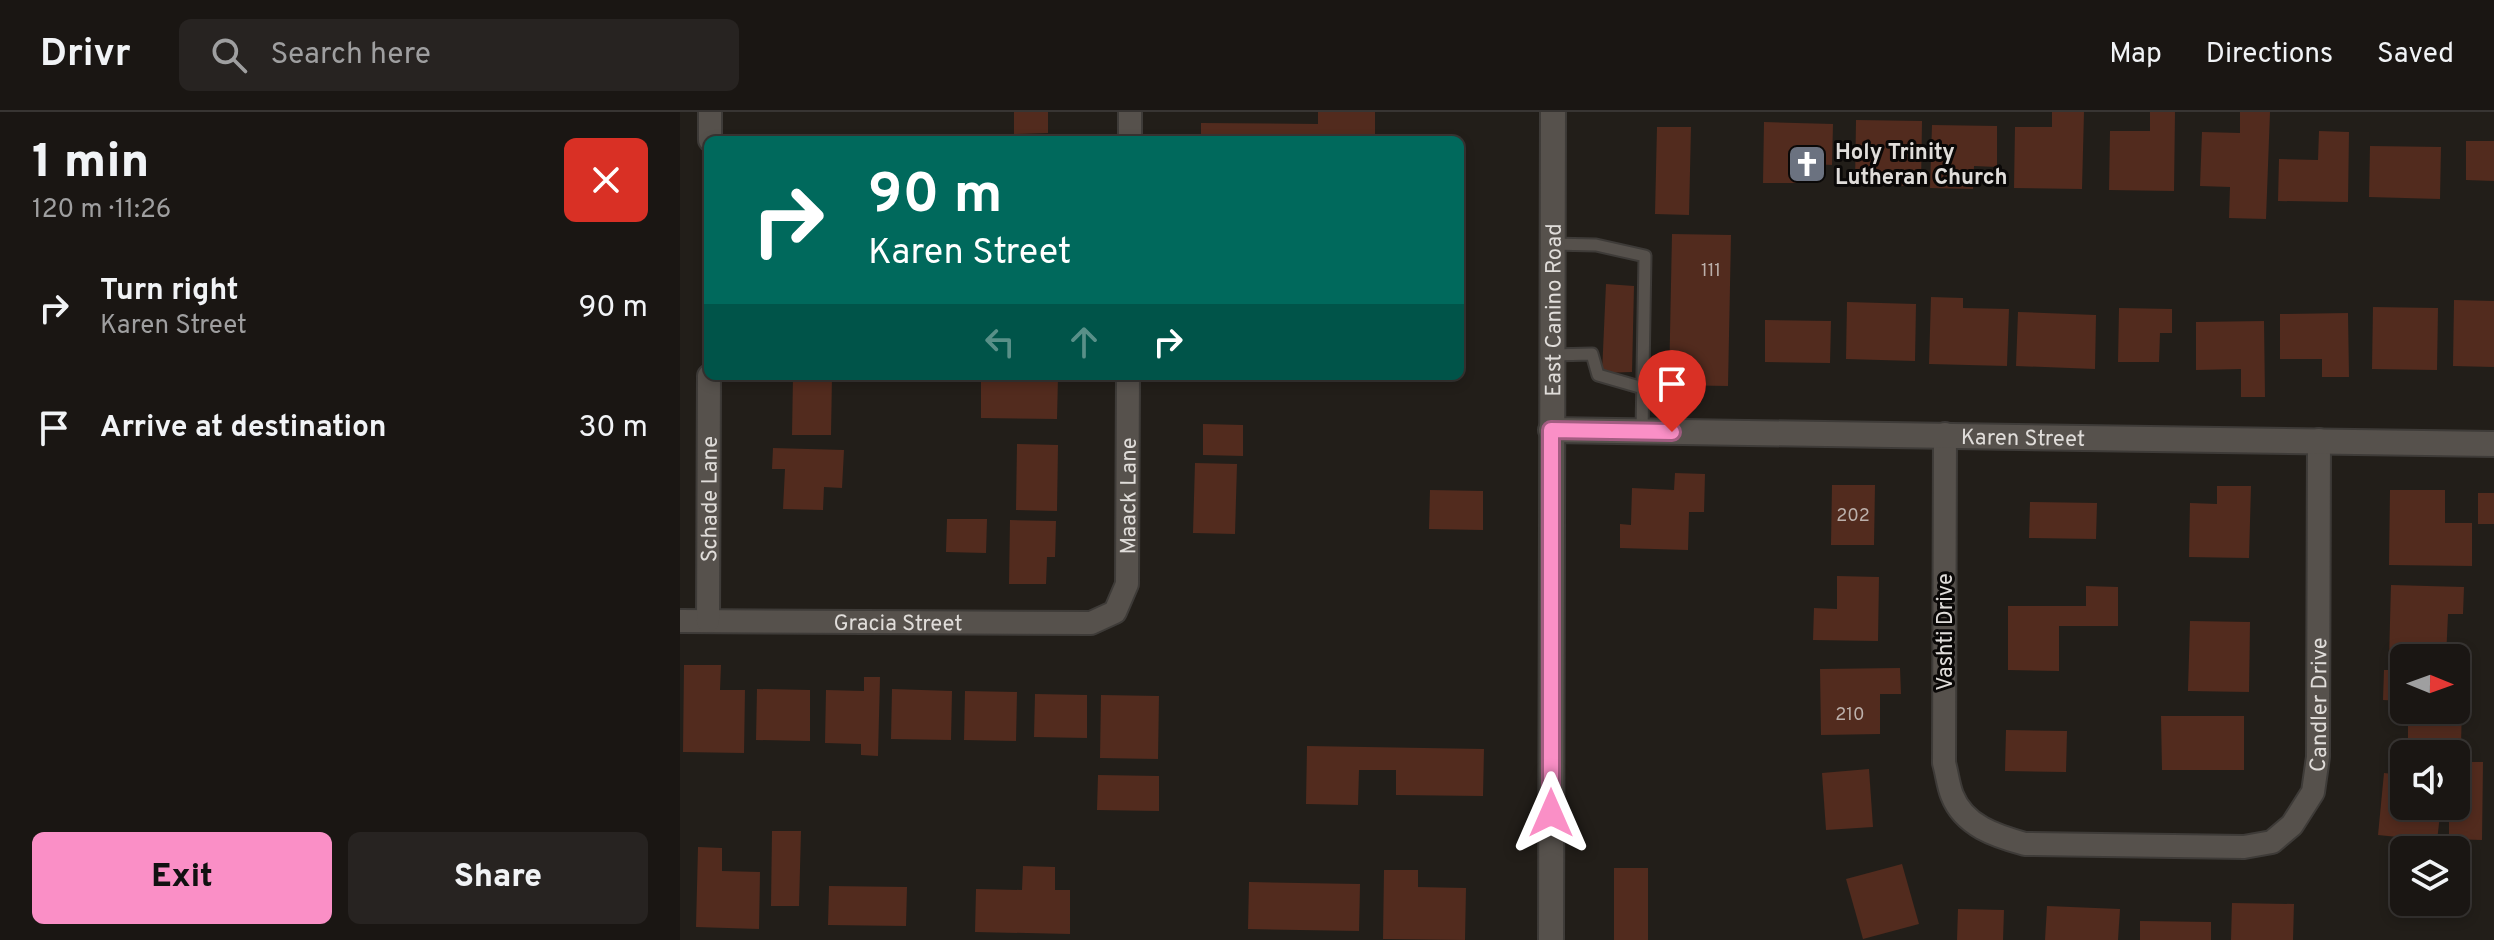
<!DOCTYPE html>
<meta charset="utf-8">
<style>
body{margin:0;font-family:Overpass,sans-serif;background:#272321;color:#f1f3f6;height:100vh;display:flex;flex-direction:column;font-size:30px;white-space:nowrap}
*{box-sizing:border-box;margin:0}
p{font-size:26px;color:#9f9fa0}
.icon{flex:none;width:44px;height:44px;fill:none;stroke:currentColor;stroke-width:2;stroke-linecap:round;stroke-linejoin:round}
.map{position:relative;flex:1;overflow:hidden}
.drawer{display:flex;flex-direction:column;background:#1a1613;width:680px}
.drawer>*{flex:none}
.top-card{position:absolute;left:24px;top:24px;width:760px;height:244px;border-radius:12px;box-shadow:0 4px 12px #0003,0 0 0 2px #383533;background:#00695c;color:#fff;overflow:hidden}
.needle{width:52px;rotate:91deg}
.fabs{position:absolute;left:1710px;top:532px;display:grid;gap:16px}
.fabs a{display:grid;place-items:center;width:80px;height:80px;border-radius:12px;background:#1a1613;box-shadow:0 4px 12px #0003,0 0 0 2px #383533;font-size:40px}
.pin{position:absolute;display:grid;place-items:center;width:68px;height:68px;color:#fff;margin:-82px -34px;border-radius:50% 50% 50% 0;rotate:-45deg;box-shadow:0 0 8px #0007}
.pin .icon{rotate:45deg}
.me{position:absolute;width:88px;margin:-44px;rotate:0deg;stroke-linejoin:round;filter:drop-shadow(0 0 6px #0008)}
.turn{display:flex;align-items:center;gap:28px;height:168px;padding:0 32px;font-size:36px}
.turn .icon{width:104px;height:104px;stroke-width:2.5}
.turn b{display:block;font-size:56px;line-height:68px}
.lanes{display:flex;align-items:center;height:76px;padding:0 32px;background:#0003;justify-content:center;gap:40px;direction:ltr}
.lanes .off{opacity:.35}
.round{display:grid;place-items:center;flex:none;width:84px;height:84px;border-radius:12px;background:#272321}
.headline{display:flex;align-items:center;justify-content:space-between;height:136px;padding:0 32px}
h1{font-size:48px;font-weight:800;line-height:60px}
.cta{display:flex;gap:16px;margin-top:auto;padding:16px 32px}
.cta a{flex:1;height:92px;border-radius:12px;background:#fa8fc6;color:#111;font-size:32px;font-weight:800;line-height:92px;text-align:center}
.cta a+a{background:#272321;color:#f1f3f6}
ul{padding:0;list-style:none}
li{display:flex;align-items:center;gap:24px;height:120px;padding:0 32px}
li div{flex:1}
li b{display:block;font-size:30px}
li em{font-style:normal}
header{display:flex;align-items:center;gap:48px;box-sizing:border-box;height:112px;padding:0 40px;background:#1a1613;border-bottom:2px solid #383533}
header strong{font-size:38px}
nav{display:flex;gap:44px;margin-inline-start:auto;font-size:28px}
.search{width:560px;height:72px;background:#272321;display:flex;align-items:center;gap:20px;box-sizing:border-box;padding:0 28px;border-radius:12px;color:#9f9fa0;font-size:30px}
main{display:flex;flex:1;min-height:0}
.map>svg:first-child{display:block}
.building{fill:#522b1e}
.lines{fill:none;stroke-linecap:round;stroke-linejoin:round}
.service-casing{stroke:#3e3b38;stroke-width:15}
.minor-casing{stroke:#3e3b38;stroke-width:26}
.tertiary-casing{stroke:#3e3b38;stroke-width:28}
.service{stroke:#56514c;stroke-width:11}
.minor{stroke:#56514c;stroke-width:22}
.tertiary{stroke:#56514c;stroke-width:24}
.route-casing{stroke:#a25d81;stroke-width:20}
.route{stroke:#fa8fc6;stroke-width:14}
.labels{text-anchor:middle;stroke-width:6;stroke-linejoin:round;paint-order:stroke}
.number-label{font-size:18px;fill:#bcb0ab}
.poi-label{font-size:22px;font-weight:bold;fill:#e0ddda;stroke:#0a0807;text-anchor:start}
.street-label{font-size:22px;fill:#e0ddda;stroke:#0a0807}
</style>
<header>
<strong>Drivr</strong>
<div class="search"><svg class="icon" aria-label="search" viewBox="0 0 24 24"><circle cx="10" cy="10" r="6"/><path d="M15 15l6 6"/></svg>Search here</div>
<nav><a>Map</a><a>Directions</a><a>Saved</a></nav>
</header>
<main>
<section class="drawer">
<div class="headline"><div><h1>1 min</h1><p>120 m · 11:26</p></div><a class="round" style="background:#d93025;color:#fff"><svg class="icon" aria-label="close" viewBox="0 0 24 24"><path d="M6 6l12 12M18 6L6 18"/></svg></a></div>
<ul>
<li><svg class="icon" aria-label="right" viewBox="0 0 24 24"><path d="M7 20v-9h11M14 6l5 5-5 5"/></svg><div><b>Turn right</b><p>Karen Street</p></div><em>90 m</em></li>
<li><svg class="icon" aria-label="arrive" viewBox="0 0 24 24"><path d="M6 21V4h12l-3 4 3 4H6"/></svg><div><b>Arrive at destination</b></div><em>30 m</em></li>
</ul>
<div class="cta"><a>Exit</a><a>Share</a></div>
</section>
<div class="map">
<svg width="1814" height="828" viewBox="0 0 1814 828">
<rect width="100%" height="100%" fill="#221e19"/>
<g class="building">
<path d="M334,0H368V21L334,22Z"/>
<path d="M638,0H695V28H521V11L638,12Z"/>
<path d="M1372,0H1404L1402,77L1334,76L1335,15H1372Z"/>
<path d="M1470,0H1495L1494,79L1429,78L1430,19H1470Z"/>
<path d="M1560,0H1590L1586,107L1549,106L1550,75L1520,74L1522,20L1560,21Z"/>
<path d="M1176,8L1242,9L1241,74L1175,73Z"/>
<path d="M1084,10L1153,12L1152,53L1132,52L1131,71H1083Z"/>
<path d="M1252,13L1317,14V55L1294,54L1293,77L1250,76Z"/>
<path d="M977,15H1011L1009,103L975,102Z"/>
<path d="M1639,19L1669,20L1668,90L1598,89L1599,47L1638,48Z"/>
<path d="M1786,29H1814V69L1786,68Z"/>
<path d="M1690,34L1761,35L1760,87L1689,85Z"/>
<path d="M992,122L1051,123L1048,274L989,273Z"/>
<path d="M926,172L954,174L952,260L922,261Z"/>
<path d="M1251,185L1283,186V196L1329,197L1327,254L1249,252Z"/>
<path d="M1774,188L1814,189V255L1773,254Z"/>
<path d="M1167,190L1236,192L1235,249L1166,247Z"/>
<path d="M1693,195L1758,196L1757,258L1692,257Z"/>
<path d="M1439,196L1492,197V221H1480L1479,250H1438Z"/>
<path d="M1338,200L1416,203L1415,257L1336,254Z"/>
<path d="M1668,201L1669,265H1642V247H1600V202Z"/>
<path d="M1085,208L1151,209L1150,251L1085,250Z"/>
<path d="M1584,209L1585,285H1561V257L1516,258V210Z"/>
<path d="M113,264H152L151,323H112Z"/>
<path d="M301,264L378,265L377,307L301,306Z"/>
<path d="M523,312L563,313V344L523,343Z"/>
<path d="M337,332L378,333L377,399L336,398Z"/>
<path d="M93,336L164,338L162,376L144,375L143,398L103,397L105,357H92Z"/>
<path d="M515,351L557,352L555,422L513,421Z"/>
<path d="M995,361L1025,362L1024,400H1009L1008,438L940,436V412L951,413L952,376L994,378Z"/>
<path d="M1152,373H1195L1194,433H1151Z"/>
<path d="M1537,374H1571L1569,446L1509,445L1510,391L1537,392Z"/>
<path d="M750,378L803,379V418L749,417Z"/>
<path d="M1710,378H1765V411H1792V454L1709,453Z"/>
<rect x="1798" y="381" width="16" height="31"/>
<path d="M1350,390L1417,391L1416,427L1349,426Z"/>
<path d="M267,407H307L306,441L266,440Z"/>
<path d="M330,408L376,409L375,445H367L366,472H329Z"/>
<path d="M1157,464L1199,465L1198,529L1133,528L1134,496L1157,497Z"/>
<path d="M1711,473L1784,475L1783,502H1768L1766,546L1709,547Z"/>
<path d="M1406,474L1438,475V514H1379V559L1328,558V494H1406Z"/>
<path d="M1510,509L1570,510L1569,580L1508,579Z"/>
<path d="M4,553H41L40,578H65L64,641L3,640Z"/>
<path d="M1220,556L1221,582H1200V622L1141,623L1140,557Z"/>
<path d="M1704,558H1724V589L1703,588Z"/>
<path d="M184,565H200L198,644L181,643V632L145,631L146,578L184,579Z"/>
<path d="M77,577L130,578V629L76,628Z"/>
<path d="M212,577L272,579L271,628L211,627Z"/>
<path d="M285,579L337,580L336,629L284,628Z"/>
<path d="M355,582L407,583V626L354,625Z"/>
<path d="M421,583L479,584L478,647L420,646Z"/>
<path d="M1776,590H1782L1781,634L1728,633V598H1776Z"/>
<path d="M1481,604H1564V658H1482Z"/>
<path d="M1326,618L1387,619L1386,660L1325,659Z"/>
<path d="M627,634L804,637L803,684L716,683V658H679L678,693L626,692Z"/>
<path d="M1776,650H1803L1802,728L1769,727V694H1776Z"/>
<path d="M1189,657L1193,715L1146,718L1142,661Z"/>
<path d="M1704,661L1724,663V694H1761L1757,729L1698,723Z"/>
<path d="M418,663L479,664V699L417,698Z"/>
<path d="M92,719H121L119,794H91Z"/>
<path d="M18,735L42,736V759L80,760L79,817L16,815Z"/>
<path d="M1222,752L1239,812L1183,827L1166,767Z"/>
<path d="M343,754L375,755V778H390V822L295,820L296,777L342,778Z"/>
<rect x="934" y="756" width="34" height="72"/>
<path d="M704,758H738V775L786,776L785,828L703,827Z"/>
<path d="M569,770L680,772L679,819L568,817Z"/>
<path d="M149,774L227,775L226,814L148,813Z"/>
<path d="M1552,791L1614,792L1613,828H1551Z"/>
<path d="M1367,794L1440,797L1438,828H1365Z"/>
<path d="M1278,797L1324,798L1323,828H1277Z"/>
<path d="M1460,809L1531,810V828H1460Z"/>
</g>
<g class="lines">
<defs>
<g id="service">
<path d="M872,132L916,133L965,144L962,319"/>
<path d="M872,243L912,242L918,263L963,276"/>
</g>
<g id="minor">
<path d="M30,28V0"/>
<path d="M450,28V0"/>
<path id="s1" d="M1265,322L1264,651C1267,661 1268,673 1272,683C1284,714 1316,724 1345,732L1564,735L1592,730L1612,713L1633,680L1638,645L1639,328"/>
<path id="s2" d="M0,509L411,511L435,500L447,472L448,264"/>
<path id="s3" d="M28,509L29,264"/>
</g>
<g id="tertiary">
<path id="s4" d="M871,318L1814,332"/>
<path id="s5" d="M871,828L873,0"/>
</g>
</defs>
<use href="#service" class="service-casing"/>
<use href="#minor" class="minor-casing"/>
<use href="#tertiary" class="tertiary-casing"/>
<use href="#service" class="service"/>
<use href="#minor" class="minor"/>
<use href="#tertiary" class="tertiary"/>
</g>
<g class="lines">
<defs>
<path id="route" d="M871,701V318L992,320"/>
</defs>
<use href="#route" class="route-casing"/>
<use href="#route" class="route"/>
</g>
<defs>
<symbol id="church-square" viewBox="-11 -11 22 22"><rect x="-9" y="-9" width="18" height="18" rx="4" fill="#6b7280" stroke="#0a0807"/><path d="M-1.2-6h2.4v3.5h3.3v2.4h-3.3V6h-2.4V-.1h-3.3v-2.4h3.3Z" fill="#fff"/></symbol>
</defs>
<g fill-rule="evenodd">
<use href="#church-square" x="1105" y="30" width="44" height="44"/>
</g>
<g class="labels">
<g class="number-label">
<text x="1031" y="164">111</text>
<text x="1173" y="409">202</text>
<text x="1170" y="608">210</text>
</g>
<g class="poi-label">
<text x="1155" y="47">Holy Trinity<tspan x="1155" dy="25">Lutheran Church</tspan></text>
</g>
<g class="street-label">
<text dy="8" stroke="none"><textPath href="#s5" startOffset="630">East Canino Road</textPath></text>
<text dy="8" stroke="none"><textPath href="#s4" startOffset="472">Karen Street</textPath></text>
<text dy="8" stroke="none"><textPath href="#s2" startOffset="556">Maack Lane</textPath></text>
<text dy="8" stroke="none"><textPath href="#s3" startOffset="122">Schade Lane</textPath></text>
<text dy="8" stroke="none"><textPath href="#s2" startOffset="218">Gracia Street</textPath></text>
<text transform="translate(1264 520) rotate(-90)" y="8">Vashti Drive</text>
<text dy="8" stroke="none"><textPath href="#s1" startOffset="854">Candler Drive</textPath></text>
</g>
</g>
</svg>
<div class="fabs">
<a><svg class="needle" viewBox="-14 -14 28 28"><path d="M0-13l5 13h-10z" fill="#e53935"/><path d="M0 13l5-13h-10z" fill="#9f9fa0"/></svg></a>
<a><svg class="icon" aria-label="sound" viewBox="0 0 24 24"><path d="M4 9h4l5-4v14l-5-4H4zM17 9q2 3 0 6"/></svg></a>
<a><svg class="icon" aria-label="layers" viewBox="0 0 24 24"><path d="M12 4l9 5-9 5-9-5zM3 14l9 5 9-5"/></svg></a>
</div>
<div class="pin" style="left:992px;top:320px;background:#d93025"><svg class="icon" aria-label="arrive" viewBox="0 0 24 24"><path d="M6 21V4h12l-3 4 3 4H6"/></svg></div>
<svg class="me" style="left:871px;top:701px" viewBox="-20 -20 40 40"><path d="M0-17L14 15 0 8-14 15z" fill="#fa8fc6" stroke="#fff" stroke-width="4"/></svg>
<div class="top-card">
<div class="turn"><svg class="icon" aria-label="right" viewBox="0 0 24 24"><path d="M7 20v-9h11M14 6l5 5-5 5"/></svg><div><b>90 m</b>Karen Street</div></div>
<div class="lanes"><svg class="icon off" aria-label="left" viewBox="0 0 24 24"><path d="M17 20v-9H6M10 6l-5 5 5 5"/></svg><svg class="icon off" aria-label="ahead" viewBox="0 0 24 24"><path d="M12 20V5M6 11l6-6 6 6"/></svg><svg class="icon" aria-label="right" viewBox="0 0 24 24"><path d="M7 20v-9h11M14 6l5 5-5 5"/></svg></div>
</div>
</div>
</main>
